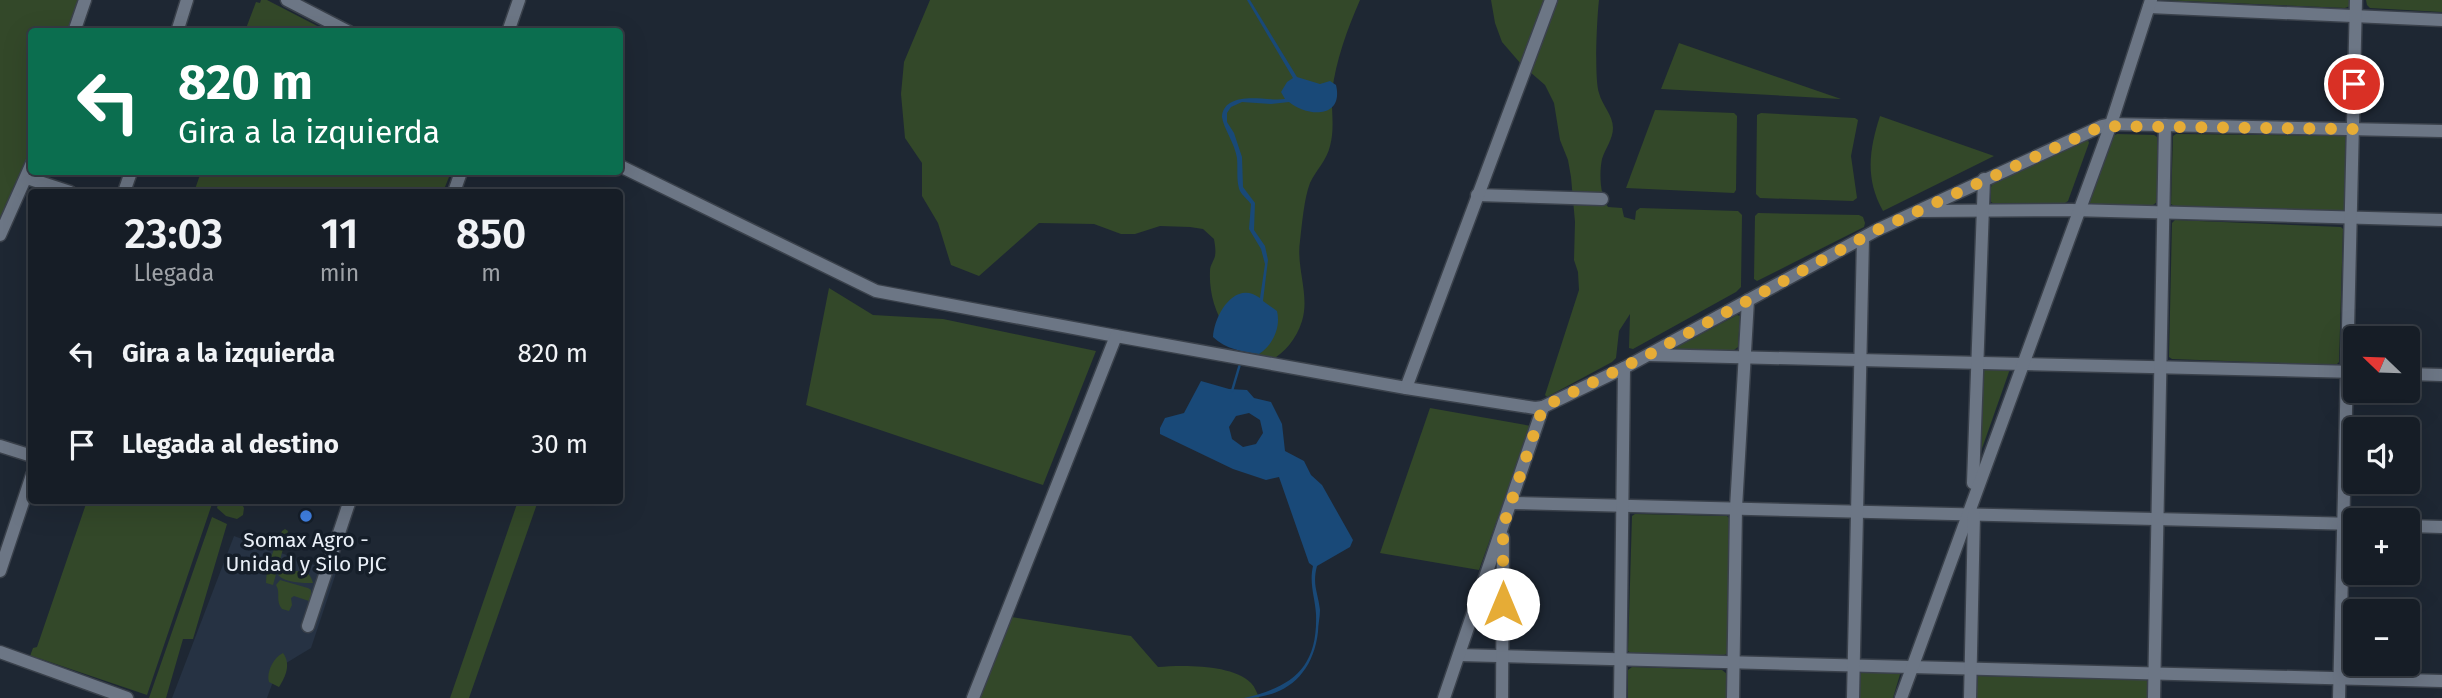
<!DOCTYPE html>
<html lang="es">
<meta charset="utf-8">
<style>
body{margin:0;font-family:"Fira Sans",sans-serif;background:#232a32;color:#f1f3f6;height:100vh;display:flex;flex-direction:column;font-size:26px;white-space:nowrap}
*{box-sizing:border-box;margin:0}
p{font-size:23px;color:#9ea2a7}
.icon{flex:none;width:38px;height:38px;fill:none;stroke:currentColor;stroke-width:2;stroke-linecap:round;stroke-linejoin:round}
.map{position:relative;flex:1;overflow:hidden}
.details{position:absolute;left:28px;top:189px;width:595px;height:315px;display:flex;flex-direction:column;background:#161d26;border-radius:7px;box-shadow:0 7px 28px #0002,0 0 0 2px #353b43}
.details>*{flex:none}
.hud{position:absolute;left:28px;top:28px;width:595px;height:147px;border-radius:7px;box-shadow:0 7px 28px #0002,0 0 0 2px #353b43;background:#0b6e4f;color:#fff;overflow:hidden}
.needle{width:46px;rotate:293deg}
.tools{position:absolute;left:2343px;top:326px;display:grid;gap:14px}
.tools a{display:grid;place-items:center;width:77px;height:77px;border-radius:7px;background:#161d26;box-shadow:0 7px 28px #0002,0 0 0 2px #353b43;font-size:35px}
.pin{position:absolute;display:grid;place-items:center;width:60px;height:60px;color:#fff;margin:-30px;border:4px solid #fff;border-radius:50%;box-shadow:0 2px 7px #0007}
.me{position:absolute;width:77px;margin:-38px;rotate:0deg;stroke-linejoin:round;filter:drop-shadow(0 0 5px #0008)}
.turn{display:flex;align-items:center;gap:24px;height:147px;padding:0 35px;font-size:32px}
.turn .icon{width:91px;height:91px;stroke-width:2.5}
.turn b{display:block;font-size:49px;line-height:60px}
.eta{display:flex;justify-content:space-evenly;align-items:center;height:119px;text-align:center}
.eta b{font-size:42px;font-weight:600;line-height:49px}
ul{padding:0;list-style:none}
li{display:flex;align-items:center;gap:21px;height:91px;padding:0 35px}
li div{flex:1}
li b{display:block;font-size:26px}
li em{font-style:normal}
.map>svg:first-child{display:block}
.built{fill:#263243}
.green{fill:#334829}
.water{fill:#194978;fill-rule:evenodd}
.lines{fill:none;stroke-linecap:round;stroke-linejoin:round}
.stream{stroke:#194978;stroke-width:2.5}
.minor-casing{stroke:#3a414b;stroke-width:15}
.minor{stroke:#6c7685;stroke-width:12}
.route{stroke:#e6ac36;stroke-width:12;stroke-dasharray:0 21.6}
.shop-dot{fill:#3f7fe0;stroke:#151e29;stroke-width:2.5}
.labels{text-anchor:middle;stroke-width:7;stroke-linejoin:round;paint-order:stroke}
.poi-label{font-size:21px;fill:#e9eff7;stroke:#151e29}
</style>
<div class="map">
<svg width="2442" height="698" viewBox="0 0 2442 698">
<rect width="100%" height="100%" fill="#1e2733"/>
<path class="built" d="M234,536L336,573L311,648L278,668L267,698H172Z"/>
<g class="green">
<path d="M0,0H82L71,31L32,32L31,151L23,178L0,225Z"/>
<path d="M261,0H267L327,31H245L256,2L260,3Z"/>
<path d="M930,0H1360C1347,30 1336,60 1332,92C1331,110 1335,128 1330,146C1327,160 1316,170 1310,183C1304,198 1302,225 1300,241C1296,268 1310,295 1302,321C1296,340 1285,352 1269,362C1231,350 1208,310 1210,271C1210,265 1214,261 1215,256C1216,251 1215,245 1214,239L1203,229L1190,227L1160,226L1135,234H1121L1094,224L1039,223L979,276L951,265L938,223L922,196V163L905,138L901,94L904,62Z"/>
<path d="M1491,0H1599C1597,17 1594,78 1599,93C1602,105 1613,115 1613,128C1613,139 1605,149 1602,159C1599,173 1600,196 1608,207L1622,208L1624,217L1635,220L1636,211L1640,208L1738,211L1742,215L1741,287L1736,292L1633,349L1629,348L1630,314L1619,331L1616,358L1612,362L1547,397L1545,395L1579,290L1578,272L1574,260L1575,222L1571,177L1568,160L1560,140L1554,103L1545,85L1521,64L1502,42L1495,23Z"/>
<path d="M2162,0H2350V6L2345,8Z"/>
<path d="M2366,0H2442V12L2370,8L2367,5Z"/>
<path d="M1679,43L1841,99L1661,89Z"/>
<path d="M1655,110L1734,113L1737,116L1736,190L1734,193L1626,188Z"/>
<path d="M1761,113L1855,118L1858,120L1851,156L1857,198L1853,201L1760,198L1756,194L1757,115Z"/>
<path d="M1880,116L1994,156L1883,211C1865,179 1869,150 1880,116Z"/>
<path d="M2117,134L2154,135L2157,137V202L2153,205H2092L2089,202L2113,136Z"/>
<path d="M2176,134L2345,136L2347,137L2345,209L2343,211L2174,206L2171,204L2173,136Z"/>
<path d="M2088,140L2089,143L2068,201L2065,203L1996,205L1991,202V187L1993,183Z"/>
<path d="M201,172H451L443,192H194Z"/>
<path d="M1758,213L1859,215L1863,217L1865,223L1864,227L1757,281L1754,279L1755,216Z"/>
<path d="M2175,220L2341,227L2343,229L2339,362L2336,365L2172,359L2169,357L2172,223Z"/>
<path d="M829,288L873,315L943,319L1096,351L1043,485L806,405Z"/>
<path d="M1737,315L1740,316L1738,347L1734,350H1671Z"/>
<path d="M1982,369H2010L1979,457Z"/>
<path d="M1430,408L1531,426L1479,570L1380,553Z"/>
<path d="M219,500L240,501L244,508L243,515L237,519L226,516L217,508Z"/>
<path d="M87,501H213L147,695L38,658L35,661L30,656L33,648L37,647Z"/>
<path d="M518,501H538L469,698H450Z"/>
<path d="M1635,514L1727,516L1730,519L1728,653L1724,655L1632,654L1628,651L1632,516Z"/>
<path d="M212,517L227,524L193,639H183L166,698H149Z"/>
<path d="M285,529L288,531L273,585L266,583C266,565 275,547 282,531Z"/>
<path d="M284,570C297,574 308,565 313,583C302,583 286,583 278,575Z"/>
<path d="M280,580L308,588L311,590V598L309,601L294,596L291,598L292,605L289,611L282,609C275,601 281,593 276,585Z"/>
<path d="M1011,617L1131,636L1158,667C1183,665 1232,664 1251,683C1255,687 1257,693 1259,698H980Z"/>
<path d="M283,653C291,664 286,676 279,687L269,682C266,672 274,657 283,653Z"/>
<path d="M1632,667L1722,670L1727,674L1726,698H1628V670Z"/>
<path d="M1859,670L1901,671L1893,698H1857Z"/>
<path d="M1978,676L2146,680L2148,682V698H1976Z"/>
</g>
<g class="water">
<path d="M1247,0H1250L1297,77L1320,84L1330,81L1336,85C1344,119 1307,117 1289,102L1271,104L1242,102L1231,107L1227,113V122L1234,133L1242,157L1243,187L1255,203L1254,230L1265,246L1268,260L1263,301L1277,311C1281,327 1273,345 1259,354C1244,352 1225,349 1213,337C1214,315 1235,279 1260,298L1265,264L1261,249L1249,229L1251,204C1248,200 1242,195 1240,191C1236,182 1238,168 1237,158C1235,144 1223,127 1222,117C1222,111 1225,106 1230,103C1245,94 1268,101 1285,99L1281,92L1287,82L1293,78Z"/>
<path d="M1201,381L1229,389L1247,390L1254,398L1271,402L1282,424L1285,451L1304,461L1311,475L1322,485L1353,540L1350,547L1317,566C1312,585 1318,592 1320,610C1320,617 1318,625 1318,632C1313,674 1286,698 1244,698C1292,687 1318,668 1316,614C1315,597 1309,584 1313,566L1309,563L1279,477L1266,480L1233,469L1160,434V428L1165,418L1184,413ZM1249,413L1260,420L1263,433L1256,444L1243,447L1232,439L1229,427L1236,416Z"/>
</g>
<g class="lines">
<path class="stream" d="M1232,391L1240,364"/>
<defs>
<g id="minor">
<path d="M287,0L349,32"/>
<path d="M2149,7L2442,20"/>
<path d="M74,32L85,0"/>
<path d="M177,32L187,0"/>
<path d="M508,32L519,0"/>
<path d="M620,166L876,291L1116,336L1406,388L1535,408L1543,407L1624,368L1877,230L2102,126L2111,124L2442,131"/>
<path d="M27,178L70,192"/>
<path d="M124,192L131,172"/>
<path d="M454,192L461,172"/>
<path d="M1477,195L1602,199"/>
<path d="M1921,211L2072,210L2442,220"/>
<path d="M0,235L32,163"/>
<path d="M1649,355L2356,372"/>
<path d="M2408,374L2442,375"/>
<path d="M1406,388L1551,0"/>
<path d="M0,446L32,456"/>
<path d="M1973,483L1984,179"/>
<path d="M1511,503L2356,524"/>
<path d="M2408,526L2442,527"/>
<path d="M0,571L32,475"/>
<path d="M308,626L350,500"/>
<path d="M0,652L127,698"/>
<path d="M1459,655L2442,681"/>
<path d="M973,698L1116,336"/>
<path d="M1444,698L1543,407"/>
<path d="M1502,698L1503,537"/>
<path d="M1620,698L1624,368"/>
<path d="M1733,698L1736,508L1748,300"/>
<path d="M1853,698L1863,238"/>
<path d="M1901,698L2111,124L2151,0"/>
<path d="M1970,698L1974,514"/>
<path d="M2154,698L2165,125"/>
<path d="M2339,698L2356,0"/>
</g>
</defs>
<use href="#minor" class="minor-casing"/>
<use href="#minor" class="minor"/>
</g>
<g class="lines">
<path class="route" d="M1503,604V527L1543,407L1648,355L1877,230L2102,126L2353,129L2354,84"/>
</g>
<circle class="shop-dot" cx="306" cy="516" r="7"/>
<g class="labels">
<g class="poi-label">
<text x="306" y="547">Somax Agro -<tspan x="306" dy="24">Unidad y Silo PJC</tspan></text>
</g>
</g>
</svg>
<div class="tools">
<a><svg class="needle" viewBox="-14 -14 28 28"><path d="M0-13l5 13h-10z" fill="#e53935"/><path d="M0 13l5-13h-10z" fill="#9ea2a7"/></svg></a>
<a><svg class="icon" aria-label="sound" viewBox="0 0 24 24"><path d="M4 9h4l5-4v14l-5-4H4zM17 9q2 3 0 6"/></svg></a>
<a>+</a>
<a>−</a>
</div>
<div class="pin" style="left:2354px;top:84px;background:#d93025"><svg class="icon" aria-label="arrive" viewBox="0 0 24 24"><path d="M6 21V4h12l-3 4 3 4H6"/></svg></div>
<svg class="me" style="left:1503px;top:604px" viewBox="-20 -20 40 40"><circle r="19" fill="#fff"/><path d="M0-13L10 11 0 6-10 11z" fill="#e6ac36"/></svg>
<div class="hud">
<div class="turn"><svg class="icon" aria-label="left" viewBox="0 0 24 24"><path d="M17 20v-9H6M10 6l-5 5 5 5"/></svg><div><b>820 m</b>Gira a la izquierda</div></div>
</div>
<section class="details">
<div class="eta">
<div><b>23:03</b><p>Llegada</p></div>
<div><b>11</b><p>min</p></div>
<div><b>850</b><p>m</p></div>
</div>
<ul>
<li><svg class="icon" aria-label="left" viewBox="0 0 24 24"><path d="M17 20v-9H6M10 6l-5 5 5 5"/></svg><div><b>Gira a la izquierda</b></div><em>820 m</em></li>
<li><svg class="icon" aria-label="arrive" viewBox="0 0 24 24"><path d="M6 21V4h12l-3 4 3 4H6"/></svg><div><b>Llegada al destino</b></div><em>30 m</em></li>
</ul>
</section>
</div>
